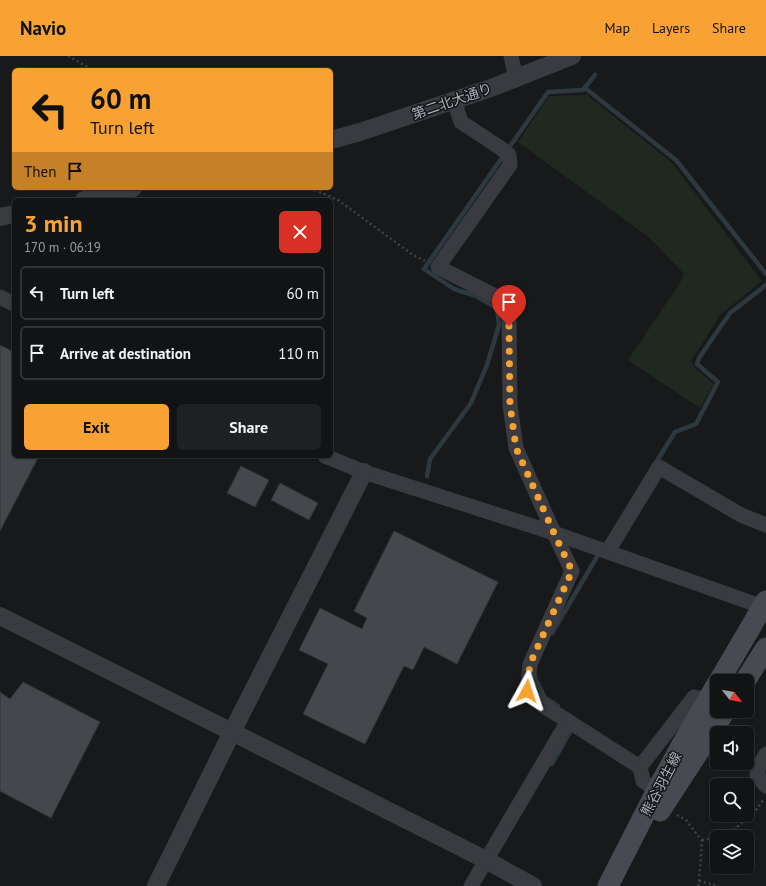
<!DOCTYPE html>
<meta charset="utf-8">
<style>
body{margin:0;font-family:"PT Sans","Noto Sans JP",sans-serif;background:#1f2022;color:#f1f3f6;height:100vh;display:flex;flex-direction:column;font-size:15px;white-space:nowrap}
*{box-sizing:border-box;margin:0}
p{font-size:13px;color:#9c9ea0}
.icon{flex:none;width:22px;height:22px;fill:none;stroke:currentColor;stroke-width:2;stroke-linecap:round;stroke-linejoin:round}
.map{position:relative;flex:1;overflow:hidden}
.side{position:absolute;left:12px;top:142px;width:321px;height:260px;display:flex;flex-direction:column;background:#121314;border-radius:6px;box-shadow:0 1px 3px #0004,0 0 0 1px #313234}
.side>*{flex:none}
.guide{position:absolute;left:12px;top:12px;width:321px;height:122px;border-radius:6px;box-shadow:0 1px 3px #0004,0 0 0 1px #313234;background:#f8a233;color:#111;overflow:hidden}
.needle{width:26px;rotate:121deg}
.controls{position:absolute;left:710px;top:618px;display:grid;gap:8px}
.controls a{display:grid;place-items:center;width:44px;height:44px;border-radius:6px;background:#121314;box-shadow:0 1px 3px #0004,0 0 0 1px #313234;font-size:20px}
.pin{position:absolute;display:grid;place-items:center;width:34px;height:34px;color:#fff;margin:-41px -17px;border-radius:50% 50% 50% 0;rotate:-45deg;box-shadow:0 0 4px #0007}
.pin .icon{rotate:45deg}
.me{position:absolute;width:44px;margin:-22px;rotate:5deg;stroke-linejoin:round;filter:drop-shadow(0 0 3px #0008)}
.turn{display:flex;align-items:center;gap:14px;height:84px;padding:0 12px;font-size:18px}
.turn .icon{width:52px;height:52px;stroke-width:2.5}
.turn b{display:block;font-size:28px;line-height:34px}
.then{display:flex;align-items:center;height:38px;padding:0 12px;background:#0003;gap:8px;font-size:15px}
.round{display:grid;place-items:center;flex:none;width:42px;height:42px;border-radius:6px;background:#1f2022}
.head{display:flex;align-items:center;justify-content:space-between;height:68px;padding:0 12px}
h1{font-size:24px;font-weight:700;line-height:30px;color:#f8a233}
.button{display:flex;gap:8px;margin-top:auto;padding:8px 12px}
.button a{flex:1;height:46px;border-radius:6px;background:#f8a233;color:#111;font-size:16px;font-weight:700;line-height:46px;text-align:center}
.button a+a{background:#1f2022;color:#f1f3f6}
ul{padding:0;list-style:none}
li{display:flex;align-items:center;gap:12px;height:54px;margin:0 8px 6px;padding:0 4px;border:2px solid #313234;border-radius:6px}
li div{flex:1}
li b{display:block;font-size:15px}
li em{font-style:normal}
header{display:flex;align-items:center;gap:24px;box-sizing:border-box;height:56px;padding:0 20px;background:#f8a233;color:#111}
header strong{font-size:19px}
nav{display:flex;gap:22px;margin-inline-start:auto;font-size:14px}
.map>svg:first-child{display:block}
.green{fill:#202920}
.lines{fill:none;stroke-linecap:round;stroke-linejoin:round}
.stream{stroke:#2e393f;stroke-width:4.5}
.building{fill:#44474b;stroke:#323337}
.path{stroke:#3f4247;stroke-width:2.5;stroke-dasharray:2 3;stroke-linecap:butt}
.minor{stroke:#393b40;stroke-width:15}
.tertiary{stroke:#393b40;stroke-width:18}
.secondary{stroke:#474a50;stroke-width:21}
.route{stroke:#f8a233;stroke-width:7;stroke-dasharray:0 12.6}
.labels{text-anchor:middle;stroke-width:3;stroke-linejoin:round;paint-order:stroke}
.street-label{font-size:14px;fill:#aab1bb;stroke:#131416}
</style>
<header>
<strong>Navio</strong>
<nav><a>Map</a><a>Layers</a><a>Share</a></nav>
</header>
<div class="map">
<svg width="766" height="830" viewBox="0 0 766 830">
<rect width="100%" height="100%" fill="#18191b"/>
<path class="green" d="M587,39L672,107L762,225L720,259L691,305L696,313L714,328L700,352L628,304L680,227L684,218L650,182L518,86L549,40Z"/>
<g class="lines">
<g class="stream">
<path d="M585,32L676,104L766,218"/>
<path d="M655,408L675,376L696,368L718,326L697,308L699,302L730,257L766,229"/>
<path d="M427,420L430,403L471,347L487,309L499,269L497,252L476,240L454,233L424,213L548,36L583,34L595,19"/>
<path d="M552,577L598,499"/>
<path d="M535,619L534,620L545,642L558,650"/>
<path d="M552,708L570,676"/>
</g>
</g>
<g class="building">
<path d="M0,289L14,296V400H39L0,475Z"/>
<path d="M241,410L269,424L255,451L227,437Z"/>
<path d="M280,427L318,447L309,464L271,444Z"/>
<path d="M394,475L498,526L457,608L424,591L413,614L404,610L365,688L303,658L328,608L299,594L320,552L362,573L367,562L354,555Z"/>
<path d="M23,626L100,666L51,762L0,735V636L10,643Z"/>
</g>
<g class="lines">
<g class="path">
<path d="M68,0L93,14"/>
<path d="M310,132L338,144L413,199L425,205"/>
<path d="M677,759L686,764L702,785L699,825L698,830"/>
<path d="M726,781L757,753L764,743"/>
<path d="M702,784L717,782"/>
<path d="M699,825L719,830"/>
</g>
<g class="minor">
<path d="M511,0L516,22"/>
<path d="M454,44L461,66L502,93L509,99L510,109L438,211L503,244L509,254L510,349L516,392L554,477L572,515L530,608L527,635L542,649L568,665L471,830"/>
<path d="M0,241L14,248"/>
<path d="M325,400L364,416L554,477L766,552"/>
<path d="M608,495L659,411L741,459L766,469"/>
<path d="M568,665L640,711L643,725L657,734"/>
<path d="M766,698L759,710L757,719L766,730"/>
<path d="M640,711L694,641L708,644"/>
</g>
<g class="tertiary">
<path d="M331,84L360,76L491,32L572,0"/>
<path d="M84,144L133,132"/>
<path d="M0,161L14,158"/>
<path d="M0,560L232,676L486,804L533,830"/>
<path d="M156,830L232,676L364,416"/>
</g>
<g class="secondary">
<path d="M719,625L766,545"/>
<path d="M745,625L766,592"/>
<path d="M660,755L725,655"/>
<path d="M608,830L657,734L680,692L717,628"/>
</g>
</g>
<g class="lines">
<path class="route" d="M509,270L510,349L516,392L554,477L572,515L530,608L527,635"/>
</g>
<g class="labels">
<g class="street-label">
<text transform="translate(452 45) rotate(-19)" y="5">第二北大通り</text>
<text transform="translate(661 728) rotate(-62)" y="5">熊谷羽生線</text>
</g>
</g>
</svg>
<div class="controls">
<a><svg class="needle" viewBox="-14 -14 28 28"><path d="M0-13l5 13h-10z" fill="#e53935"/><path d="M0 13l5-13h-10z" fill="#9c9ea0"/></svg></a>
<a><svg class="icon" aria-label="sound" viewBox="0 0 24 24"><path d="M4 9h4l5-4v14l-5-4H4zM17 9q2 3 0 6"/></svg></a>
<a><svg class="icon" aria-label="search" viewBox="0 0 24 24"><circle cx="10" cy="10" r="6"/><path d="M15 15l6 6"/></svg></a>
<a><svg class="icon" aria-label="layers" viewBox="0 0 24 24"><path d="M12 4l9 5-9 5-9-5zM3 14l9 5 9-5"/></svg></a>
</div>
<div class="pin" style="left:509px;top:270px;background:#d93025"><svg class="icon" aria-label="arrive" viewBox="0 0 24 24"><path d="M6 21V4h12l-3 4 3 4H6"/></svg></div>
<svg class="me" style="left:527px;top:635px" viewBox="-20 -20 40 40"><path d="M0-17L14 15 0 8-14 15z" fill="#f8a233" stroke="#fff" stroke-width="4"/></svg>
<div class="guide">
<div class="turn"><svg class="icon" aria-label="left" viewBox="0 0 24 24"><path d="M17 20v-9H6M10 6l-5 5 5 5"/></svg><div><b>60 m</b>Turn left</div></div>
<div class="then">Then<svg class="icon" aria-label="arrive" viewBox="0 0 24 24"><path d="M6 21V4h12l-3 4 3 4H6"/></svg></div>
</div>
<section class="side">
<div class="head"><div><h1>3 min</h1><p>170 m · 06:19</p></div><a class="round" style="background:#d93025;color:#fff"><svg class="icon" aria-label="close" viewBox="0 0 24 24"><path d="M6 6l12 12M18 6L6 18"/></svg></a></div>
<ul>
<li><svg class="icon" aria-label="left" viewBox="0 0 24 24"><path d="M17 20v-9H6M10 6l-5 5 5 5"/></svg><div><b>Turn left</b></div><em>60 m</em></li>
<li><svg class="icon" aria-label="arrive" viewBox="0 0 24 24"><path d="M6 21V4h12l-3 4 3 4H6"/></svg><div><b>Arrive at destination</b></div><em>110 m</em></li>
</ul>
<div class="button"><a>Exit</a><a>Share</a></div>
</section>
</div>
